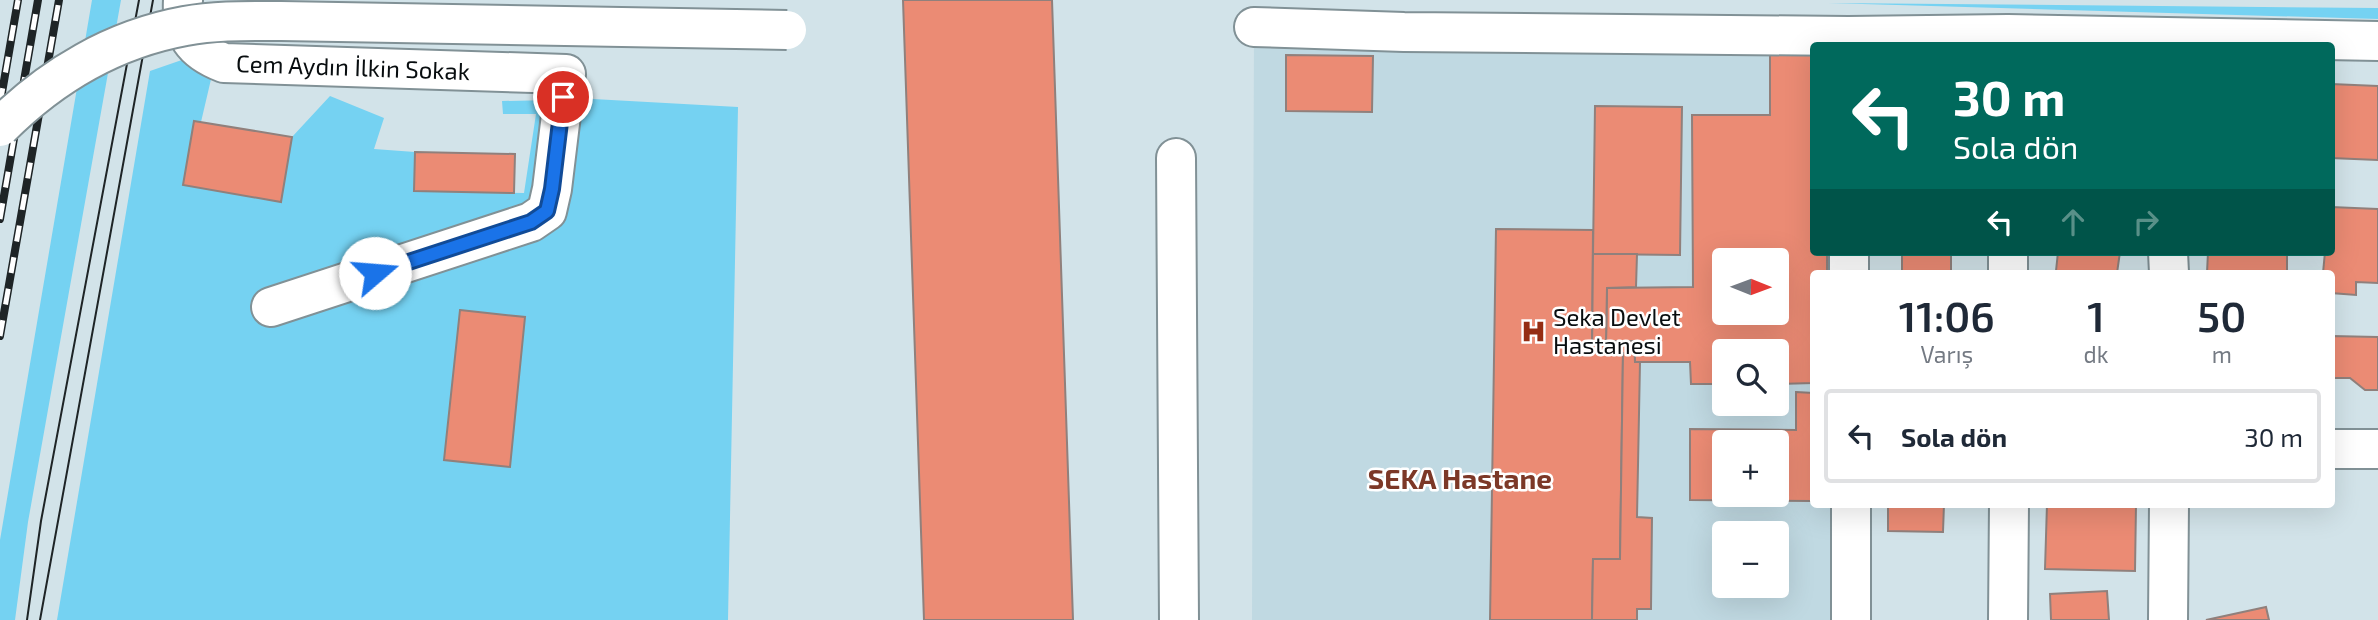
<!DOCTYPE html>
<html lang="tr">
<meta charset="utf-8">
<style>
body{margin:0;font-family:"Exo 2",sans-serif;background:#f2f2f3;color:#1f2937;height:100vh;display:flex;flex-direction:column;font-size:26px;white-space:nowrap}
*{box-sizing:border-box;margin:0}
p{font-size:23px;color:#747a83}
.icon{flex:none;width:38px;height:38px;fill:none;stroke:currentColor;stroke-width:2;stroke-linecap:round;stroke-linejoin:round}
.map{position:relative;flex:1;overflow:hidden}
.side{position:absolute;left:1810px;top:270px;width:525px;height:238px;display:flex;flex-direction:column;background:#fff;border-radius:7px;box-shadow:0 7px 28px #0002}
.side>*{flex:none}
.guide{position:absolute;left:1810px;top:42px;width:525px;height:214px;border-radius:7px;box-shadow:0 7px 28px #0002;background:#00695c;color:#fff;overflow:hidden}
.needle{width:46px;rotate:91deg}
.tools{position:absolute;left:1712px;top:248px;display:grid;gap:14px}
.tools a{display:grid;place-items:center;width:77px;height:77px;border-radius:7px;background:#fff;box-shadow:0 7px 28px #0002;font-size:35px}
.pin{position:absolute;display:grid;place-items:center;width:60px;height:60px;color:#fff;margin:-30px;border:4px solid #fff;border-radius:50%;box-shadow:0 2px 7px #0007}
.me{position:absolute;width:77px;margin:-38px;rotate:72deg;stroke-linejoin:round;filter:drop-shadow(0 0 5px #0008)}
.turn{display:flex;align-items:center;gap:24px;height:147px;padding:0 28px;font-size:32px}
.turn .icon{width:91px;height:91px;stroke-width:2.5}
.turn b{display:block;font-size:49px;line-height:60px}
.lanes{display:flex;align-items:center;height:66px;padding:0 28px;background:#0003;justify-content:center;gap:35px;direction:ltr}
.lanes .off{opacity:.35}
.eta{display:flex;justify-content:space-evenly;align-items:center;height:119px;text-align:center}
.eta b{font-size:42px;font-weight:600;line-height:49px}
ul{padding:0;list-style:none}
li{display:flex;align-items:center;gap:21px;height:94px;margin:0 14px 10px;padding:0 14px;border:4px solid #e0e1e3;border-radius:7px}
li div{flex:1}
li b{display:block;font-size:26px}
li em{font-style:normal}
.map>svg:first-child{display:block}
.built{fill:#c0d9e2;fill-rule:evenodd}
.green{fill:#75d2f2}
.building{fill:#eb8b74;stroke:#90807c;stroke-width:2;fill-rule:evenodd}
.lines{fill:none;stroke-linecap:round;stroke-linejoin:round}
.minor-casing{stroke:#819196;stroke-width:42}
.minor{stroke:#fff;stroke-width:38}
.tram{stroke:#1e2426;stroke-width:2}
.rail-casing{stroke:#1e2426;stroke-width:8}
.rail{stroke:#fff;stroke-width:5;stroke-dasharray:16;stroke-linecap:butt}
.minor-bridge-casing{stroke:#819196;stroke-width:42;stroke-linecap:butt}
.minor-bridge{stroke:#fff;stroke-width:38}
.route-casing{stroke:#114b97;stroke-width:18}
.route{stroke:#1a73e8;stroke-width:12}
.labels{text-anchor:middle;stroke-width:5;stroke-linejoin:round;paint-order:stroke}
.street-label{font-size:24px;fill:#080d0f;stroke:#fff}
.poi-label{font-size:24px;fill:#080d0f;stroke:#fff;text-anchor:start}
.quarter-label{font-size:28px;font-weight:bold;fill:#7c3827;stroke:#fff}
</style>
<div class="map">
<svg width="2378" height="620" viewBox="0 0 2378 620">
<rect width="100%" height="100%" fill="#d2e3e9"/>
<path class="built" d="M1254,27L1813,46V252H1831V273H1813V504H1833V620H1252ZM1724,261H1776V313H1724ZM1724,352H1776V404H1724ZM1724,443H1776V495H1724ZM1724,534H1776V586H1724Z"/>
<g class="green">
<path d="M92,0H121L28,522L15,620H0V540Z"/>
<path d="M1828,3L2378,8V19Z"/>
<path d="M202,53L212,75L201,122L194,121L183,185L281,202L292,137L330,96L384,118L374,149L415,152V191L524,193L536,114H503L502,101L553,100L548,233L575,98L738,107L728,620H57L150,71Z"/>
</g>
<g class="building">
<path d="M903,0H1052L1073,620H924Z"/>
<path d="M1770,51H1813V252H1827V273H1813V383L1776,384V352H1724V384H1691L1690,362H1635L1634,341H1606L1607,288L1693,287L1692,115H1770ZM1724,261H1776V313H1724Z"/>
<path d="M1286,55L1373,56L1372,112L1286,111Z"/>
<path d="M2331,84L2378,86V160L2331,158Z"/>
<path d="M1595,106L1682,107L1680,255L1593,254Z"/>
<path d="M194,121L292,137L281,202L183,185Z"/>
<path d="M415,152L515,154L514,193L414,191Z"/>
<path d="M2331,207L2378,209V283L2356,282V295L2331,293V273H2323L2325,252H2331Z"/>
<path d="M1496,229L1593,230L1592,352L1623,353L1620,559H1593L1592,620H1490Z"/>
<rect x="1902" y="252" width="49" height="21"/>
<path d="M2058,252H2120L2117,273L2056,271Z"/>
<path d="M2208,252H2287V273H2207Z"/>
<path d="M1593,254H1637L1636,287L1607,288L1606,341H1634L1635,362H1640L1637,517L1652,518L1651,609H1637V620H1592L1593,559H1620L1623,353L1592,352Z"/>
<path d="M460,310L525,317L510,467L444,460Z"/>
<path d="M2331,336L2378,337V390H2365L2350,378H2331Z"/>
<path d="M1796,392L1813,393V501L1690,500V429L1796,430ZM1724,443H1776V495H1724Z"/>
<path d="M1888,504H1944L1943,532L1888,531Z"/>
<path d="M2047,504H2136L2135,571L2045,569Z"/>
<path d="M2107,591L2109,620H2051L2050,594Z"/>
<path d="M2266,607L2269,620H2206Z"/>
</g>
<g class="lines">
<defs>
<g id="minor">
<path d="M183,0C181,35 193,51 224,63L566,74L552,189L547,211L531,222L271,307"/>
<path d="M1254,27L1404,32L1848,36L2008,34L2378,41"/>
<path d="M1176,158L1179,620"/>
<path d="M1849,252V273"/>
<path d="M2008,252V273"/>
<path d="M2168,252L2169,273"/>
<path d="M2331,449H2378"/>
<path d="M1851,504V620"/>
<path d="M2008,620L2009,504"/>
<path d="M2168,620L2169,504"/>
</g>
</defs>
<use href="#minor" class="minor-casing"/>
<use href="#minor" class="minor"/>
<g class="tram">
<path d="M27,620L41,521L139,0"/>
<path d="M40,620L153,0"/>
</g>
<defs>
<g id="rail">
<path d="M0,104L18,0"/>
<path d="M0,219L38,0"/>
<path d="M0,336L59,0"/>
</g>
</defs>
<use href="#rail" class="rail-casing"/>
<use href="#rail" class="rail"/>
<defs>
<path id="minor-bridge" d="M0,127C51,76 114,39 185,26C217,20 249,21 281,21L787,30"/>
</defs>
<use href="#minor-bridge" class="minor-bridge-casing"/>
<use href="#minor-bridge" class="minor-bridge"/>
</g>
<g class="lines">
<defs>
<path id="route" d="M375,273L531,222L547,211L552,189L563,97"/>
</defs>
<use href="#route" class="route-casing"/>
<use href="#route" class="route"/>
</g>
<defs>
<symbol id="hospital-bare" viewBox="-9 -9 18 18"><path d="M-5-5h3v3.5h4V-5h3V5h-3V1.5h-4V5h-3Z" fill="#952d13" stroke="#fff" stroke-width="2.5" paint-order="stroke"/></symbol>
</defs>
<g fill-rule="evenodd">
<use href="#hospital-bare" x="1516" y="314" width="35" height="35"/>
</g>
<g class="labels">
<g class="street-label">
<text transform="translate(353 68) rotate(2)" y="8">Cem Aydın İlkin Sokak</text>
</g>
<g class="poi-label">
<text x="1553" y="326">Seka Devlet<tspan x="1553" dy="28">Hastanesi</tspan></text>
</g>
<g class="quarter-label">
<text x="1460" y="489">SEKA Hastane</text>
</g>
</g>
</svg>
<div class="tools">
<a><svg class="needle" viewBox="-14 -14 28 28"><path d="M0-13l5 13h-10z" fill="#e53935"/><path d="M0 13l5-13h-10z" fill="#747a83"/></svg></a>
<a><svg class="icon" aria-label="search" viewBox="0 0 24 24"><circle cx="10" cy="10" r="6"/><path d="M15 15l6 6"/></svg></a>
<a>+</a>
<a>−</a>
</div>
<div class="pin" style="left:563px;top:97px;background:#d93025"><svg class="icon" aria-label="arrive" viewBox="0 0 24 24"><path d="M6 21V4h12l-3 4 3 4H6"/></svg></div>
<svg class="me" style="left:375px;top:273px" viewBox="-20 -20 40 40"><circle r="19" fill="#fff"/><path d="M0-13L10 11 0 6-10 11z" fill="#1a73e8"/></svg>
<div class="guide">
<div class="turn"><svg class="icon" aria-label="left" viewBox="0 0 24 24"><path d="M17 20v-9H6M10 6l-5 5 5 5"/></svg><div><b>30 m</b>Sola dön</div></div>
<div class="lanes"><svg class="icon" aria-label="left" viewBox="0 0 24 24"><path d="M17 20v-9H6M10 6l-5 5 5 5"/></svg><svg class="icon off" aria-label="ahead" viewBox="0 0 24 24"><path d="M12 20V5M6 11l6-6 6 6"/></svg><svg class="icon off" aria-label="right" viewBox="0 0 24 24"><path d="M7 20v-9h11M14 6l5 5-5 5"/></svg></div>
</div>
<section class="side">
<div class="eta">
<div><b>11:06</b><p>Varış</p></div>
<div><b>1</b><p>dk</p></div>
<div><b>50</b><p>m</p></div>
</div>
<ul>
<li><svg class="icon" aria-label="left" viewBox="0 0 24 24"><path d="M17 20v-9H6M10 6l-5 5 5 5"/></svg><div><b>Sola dön</b></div><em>30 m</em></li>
</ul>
</section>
</div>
